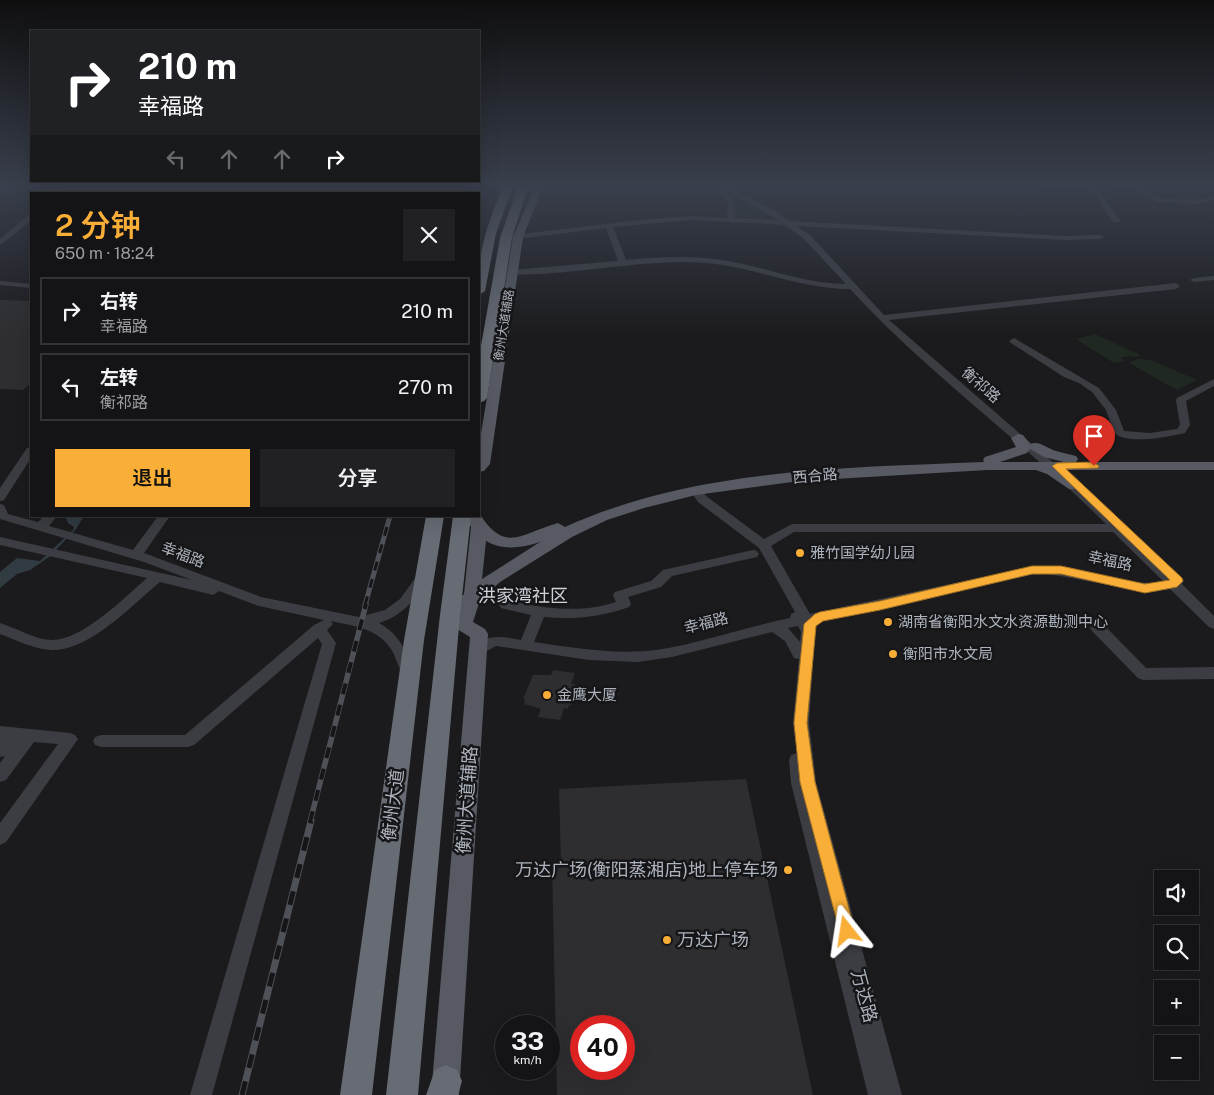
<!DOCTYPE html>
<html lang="zh">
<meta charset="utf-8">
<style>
body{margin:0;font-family:"Public Sans","Noto Sans SC",sans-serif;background:#212123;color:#f1f3f6;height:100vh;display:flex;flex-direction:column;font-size:19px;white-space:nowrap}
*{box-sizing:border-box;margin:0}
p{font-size:16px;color:#9d9ea1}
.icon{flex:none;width:28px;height:28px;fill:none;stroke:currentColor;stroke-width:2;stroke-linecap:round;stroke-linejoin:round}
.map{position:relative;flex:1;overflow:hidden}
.sheet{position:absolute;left:30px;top:192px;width:450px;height:325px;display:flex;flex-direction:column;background:#141416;border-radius:0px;box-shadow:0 5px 20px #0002,0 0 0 1px #333335}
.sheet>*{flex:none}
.guide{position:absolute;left:30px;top:30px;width:450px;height:152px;border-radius:0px;box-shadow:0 5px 20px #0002,0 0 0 1px #333335;background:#202124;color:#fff;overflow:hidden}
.buttons{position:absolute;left:1154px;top:870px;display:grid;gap:10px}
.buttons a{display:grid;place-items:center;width:45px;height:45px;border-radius:0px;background:#141416;box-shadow:0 5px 20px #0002,0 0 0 1px #333335;font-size:25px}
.speed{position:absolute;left:495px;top:1015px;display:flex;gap:10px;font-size:25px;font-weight:700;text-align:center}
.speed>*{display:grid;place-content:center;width:65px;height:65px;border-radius:50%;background:#141416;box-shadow:0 5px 20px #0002,0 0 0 1px #333335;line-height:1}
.speed small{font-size:12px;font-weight:400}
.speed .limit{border:8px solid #d22;background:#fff;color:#111}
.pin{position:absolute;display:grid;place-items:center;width:42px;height:42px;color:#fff;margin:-51px -21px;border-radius:50% 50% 50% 0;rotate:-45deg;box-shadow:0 0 5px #0007}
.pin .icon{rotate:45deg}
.me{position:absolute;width:55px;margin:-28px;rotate:345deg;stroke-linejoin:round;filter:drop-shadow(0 0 4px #0008)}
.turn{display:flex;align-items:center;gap:18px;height:105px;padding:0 25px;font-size:22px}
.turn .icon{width:65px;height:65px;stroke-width:2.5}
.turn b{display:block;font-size:35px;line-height:42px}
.lanes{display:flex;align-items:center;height:48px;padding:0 25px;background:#0003;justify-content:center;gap:25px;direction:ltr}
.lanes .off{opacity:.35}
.round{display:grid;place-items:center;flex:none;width:52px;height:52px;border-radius:0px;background:#212123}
.overview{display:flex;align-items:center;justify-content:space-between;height:85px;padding:0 25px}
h1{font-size:30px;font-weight:600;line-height:38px;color:#f9ae37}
.button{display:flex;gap:10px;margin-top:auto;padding:10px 25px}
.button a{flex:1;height:58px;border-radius:0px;background:#f9ae37;color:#111;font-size:20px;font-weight:600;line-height:58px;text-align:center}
.button a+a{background:#212123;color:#f1f3f6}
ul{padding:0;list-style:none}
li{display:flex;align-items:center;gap:15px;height:68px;margin:0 10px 8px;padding:0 15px;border:2px solid #333335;border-radius:0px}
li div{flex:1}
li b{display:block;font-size:19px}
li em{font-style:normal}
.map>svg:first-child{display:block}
.green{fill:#202921}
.water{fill:#303b42}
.building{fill:#2e2e31;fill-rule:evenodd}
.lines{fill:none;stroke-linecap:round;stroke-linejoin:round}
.minor{fill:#3b3d42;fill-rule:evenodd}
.major{fill:#575a62;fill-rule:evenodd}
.highway{fill:#676b74;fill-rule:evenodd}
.rail-far3-casing{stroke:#4e5157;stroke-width:3}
.rail-far2-casing{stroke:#4e5157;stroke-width:5}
.rail-far1-casing{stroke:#4e5157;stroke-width:5.5}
.rail-casing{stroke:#4e5157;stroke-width:7}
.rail-far3{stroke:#161618;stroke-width:2;stroke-dasharray:5.5;stroke-linecap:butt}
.rail-far2{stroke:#161618;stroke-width:3;stroke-dasharray:9;stroke-linecap:butt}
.rail-far1{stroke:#161618;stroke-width:4;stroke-dasharray:11;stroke-linecap:butt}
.rail{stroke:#161618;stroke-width:5;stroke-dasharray:14;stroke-linecap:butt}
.route{fill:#f9ae37;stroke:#a27124}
.poi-dot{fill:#f9ae37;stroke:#161618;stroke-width:2}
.labels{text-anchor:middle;stroke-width:5;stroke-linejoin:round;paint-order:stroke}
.far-street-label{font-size:12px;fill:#adb3bd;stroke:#161618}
.street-label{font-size:15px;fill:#adb3bd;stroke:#161618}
.poi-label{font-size:15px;fill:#adb3bd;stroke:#161618;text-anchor:start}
.quarter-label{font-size:18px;fill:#ced2d9;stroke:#161618}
.near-street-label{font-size:18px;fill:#adb3bd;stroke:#161618}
.near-poi-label{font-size:18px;fill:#adb3bd;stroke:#161618;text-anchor:end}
</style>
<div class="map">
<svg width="1214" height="1095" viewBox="0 0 1214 1095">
<rect width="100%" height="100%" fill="#1b1b1d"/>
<g class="green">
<path d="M0,184H5L10,190L30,184H63L53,194H31V202L0,200Z"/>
<path d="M731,192L772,215L760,219L734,217L736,206L726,193Z"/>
<path d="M1095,334L1138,354L1140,356C1134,358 1127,355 1121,358L1124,361L1114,363L1076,339Z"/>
<path d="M1138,359L1151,360L1197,380L1177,390L1131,364L1130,362Z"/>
</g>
<path class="water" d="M65,516H84L76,529L49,557L30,570L17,574L0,588V572L17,558L40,561L73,530L74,527L68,523Z"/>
<g class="building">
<path d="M0,300L31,301V383L23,390L0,389Z"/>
<path d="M553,670L575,673L571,684H575L574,688H576L571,705H569L568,709L564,708L560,720L538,717L541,709L524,704L525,699H523L533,675H551Z"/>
<path d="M746,779L813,1095H557L552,862L561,861L559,789ZM581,1026H624V1069H581Z"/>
</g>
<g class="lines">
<g class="minor">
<path d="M66,184H73L62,194H55Z"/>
<path d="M714,184H722L776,211L789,221L1066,236L1100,235L1104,237L1100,239L1066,240L796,226L810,235L884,315L1176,283L1180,286L1176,289L889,320L1078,484L1174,577L1182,578L1184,581L1182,584L1214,616V629L1209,627L1170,589L1146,592L1066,577L1047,574L1030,575L811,624L815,632L809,723L816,782L902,1095H868L791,783L789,760L791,755L797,753L793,723L799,659L794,658L785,641L772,632L672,657L638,662L589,660L496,646L478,656L473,655L471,651C482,632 504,637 521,640L531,615L501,608L499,605L501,602L506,600C543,608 580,614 616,602L613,595L615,592L651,581L663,570L753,550L757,551L759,554L757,557L672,576L661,587L628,597L631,604L629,607C601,617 573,620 544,617L534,642C574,648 616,655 656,650C701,643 745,627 790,618L791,614L795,612L759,548L698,502L690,490L696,486L700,488L706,496L764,539L792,524H1106C1024,442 928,374 850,289C806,289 766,272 723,265C693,260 662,262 632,265C613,266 518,280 508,272L512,270L618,261L606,228L507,240H504V236L649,219L693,216L727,218L728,203L719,193L723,190ZM729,193L779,220L734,218L736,203L727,194ZM693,220L785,225L804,239L846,284C803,284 764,266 722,260C690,255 657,257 626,260L613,227ZM794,532H1113L1163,581C1131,588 1097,573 1066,568C1054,566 1042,566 1030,567L810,614L771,546ZM798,626L801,632L800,642L788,628Z"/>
<path d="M1025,184H1094L1121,221L1114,223L1091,189L1028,186Z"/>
<path d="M1101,184H1134L1159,198L1199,200L1214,196V200L1199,204L1157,202L1132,188L1104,186Z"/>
<path d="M28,215H31V221L0,245V239Z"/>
<path d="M1214,276V280L1194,282L1190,280L1194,278Z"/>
<path d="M0,281L31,284V288L0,285Z"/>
<path d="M1014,338L1099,388L1116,410L1124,431L1150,433L1177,429L1180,425L1176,400L1177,398L1214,379V386L1186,401L1190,425L1185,433C1168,437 1127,445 1114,433L1106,410L1092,392L1079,383L1064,377L1011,343L1009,341Z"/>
<path d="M31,447V458L4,500L0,501V488L27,448Z"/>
<path d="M0,504L4,505L8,514L38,522L44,516H57L49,526L133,550L158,516H170L144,553L261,597L359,617L385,610L400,599L416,577H426L428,580C415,600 402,616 379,623C398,633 407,652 415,671L413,675L408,676L403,675C398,667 396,657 391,649C377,628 354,626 331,621L333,624L327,630L336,643L212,1095H190L322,644L318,638L194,745L188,747H101L95,745L93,741L95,737L101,735H185L314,625L324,620L259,606L219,591L213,595L160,582C133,604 89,652 51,650C34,649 16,640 0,634V623C17,628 33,639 51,640C82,641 125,597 147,578L0,545V537L192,580L144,562L0,519Z"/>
<path d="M1097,622L1102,623L1146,668L1214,667V679L1143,680L1138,678L1092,631L1090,627L1092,623Z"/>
<path d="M0,726L70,733L75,735L78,739L6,842L0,845V823L58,744L34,742L6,780L0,782V763L5,756L0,757Z"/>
</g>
<g class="major">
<path d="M536,184H544L523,237L490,464L484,471L479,472V446L513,237Z"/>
<path d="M1018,434L1023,435L1030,444C1040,440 1046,448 1056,451C1062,453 1069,454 1076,456L1078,459L1076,462H1214V470H1061L1081,486L1079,489H1069L1047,474L1036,470H987L800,481L696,495L644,508L607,520L572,537L500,582L480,600L473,622L485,629L488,634L459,1095H431L470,637L457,629L454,624L456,620L450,621L444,619L441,615L464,594L471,527L465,516H479V513C506,555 521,533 558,523L565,527C695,468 844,468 984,462L983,460L985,457L1016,447L1011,438ZM1030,449L1044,457L1064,462H1000L1027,453ZM486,541C504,551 521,548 540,542L482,579Z"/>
</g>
<g class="highway">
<path d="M504,184H514L496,233L485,291L479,295C476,253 488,223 504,184Z"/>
<path d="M519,184H529L512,238L487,398L484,401L479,403V357L500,238Z"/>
<path d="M426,516H444L424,640L372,1095H340L404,640Z"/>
<path d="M453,516H471L460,615L418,1095H386L440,615Z"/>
<path d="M446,1065L457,1070L462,1081L458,1095H426L435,1070Z"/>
</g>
<defs>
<path id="rail-far3" d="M474,194L476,184"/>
<path id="rail-far2" d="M365,605L390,516"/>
<path id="rail-far1" d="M310,822L366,604"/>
<path id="rail" d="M242,1095L311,821"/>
</defs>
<use href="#rail-far3" class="rail-far3-casing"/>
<use href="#rail-far2" class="rail-far2-casing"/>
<use href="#rail-far1" class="rail-far1-casing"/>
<use href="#rail" class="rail-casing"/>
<use href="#rail-far3" class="rail-far3"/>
<use href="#rail-far2" class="rail-far2"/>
<use href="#rail-far1" class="rail-far1"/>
<use href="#rail" class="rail"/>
</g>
<linearGradient id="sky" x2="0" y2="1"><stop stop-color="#0f0f10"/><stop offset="0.55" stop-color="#393f4c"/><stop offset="1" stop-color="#393f4c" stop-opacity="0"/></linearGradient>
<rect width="1214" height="337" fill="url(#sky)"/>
<path class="route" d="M1094,462L1099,466L1098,468L1066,469L1182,578L1183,581L1177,587L1145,593L1061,574H1032L880,610L823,621L816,626L807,723L815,782L855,931L853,937L847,940L841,937L800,782L794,723L804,624L815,614L820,612L880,601L1032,566H1061L1145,584L1170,580L1052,466L1057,463Z"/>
<g class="poi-dot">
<circle cx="800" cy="553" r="5"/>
<circle cx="888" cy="622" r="5"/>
<circle cx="893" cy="654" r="5"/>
<circle cx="547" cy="695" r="5"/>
<circle cx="788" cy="870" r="5"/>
<circle cx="667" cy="940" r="5"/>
</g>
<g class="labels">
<g class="far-street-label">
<text transform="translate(504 325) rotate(-81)" y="4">衡州大道辅路</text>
</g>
<g class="street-label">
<text transform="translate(981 385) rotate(41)" y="5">衡祁路</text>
<text transform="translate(815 476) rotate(-5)" y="5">西合路</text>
<text transform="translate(183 555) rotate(21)" y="5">幸福路</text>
<text transform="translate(1110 561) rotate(12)" y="5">幸福路</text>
<text transform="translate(706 623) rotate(-14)" y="5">幸福路</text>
</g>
<g class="poi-label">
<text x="810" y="558">雅竹国学幼儿园</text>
<text x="898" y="627">湖南省衡阳水文水资源勘测中心</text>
<text x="903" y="659">衡阳市水文局</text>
<text x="557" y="700">金鹰大厦</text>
</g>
<g class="quarter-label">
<text x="523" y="602">洪家湾社区</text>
</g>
<g class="near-street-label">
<text transform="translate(467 800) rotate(-86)" y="6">衡州大道辅路</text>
<text transform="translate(393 805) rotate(-83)" y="6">衡州大道</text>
<text transform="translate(864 996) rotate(75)" y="6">万达路</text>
</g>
<g class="near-poi-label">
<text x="778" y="876">万达广场(衡阳蒸湘店)地上停车场</text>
<text x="677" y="946" text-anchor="start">万达广场</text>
</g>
</g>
</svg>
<div class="buttons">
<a><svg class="icon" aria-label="sound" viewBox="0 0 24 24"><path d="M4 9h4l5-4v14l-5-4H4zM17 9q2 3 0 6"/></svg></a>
<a><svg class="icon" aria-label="search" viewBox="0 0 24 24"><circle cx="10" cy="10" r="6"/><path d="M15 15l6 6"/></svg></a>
<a>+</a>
<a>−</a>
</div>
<div class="speed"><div>33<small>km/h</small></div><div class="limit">40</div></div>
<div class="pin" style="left:1094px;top:466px;background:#d93025"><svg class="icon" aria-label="arrive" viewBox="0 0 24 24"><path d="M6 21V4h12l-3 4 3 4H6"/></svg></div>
<svg class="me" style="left:847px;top:931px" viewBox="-20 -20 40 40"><path d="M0-17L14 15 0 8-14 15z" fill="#f9ae37" stroke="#fff" stroke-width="4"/></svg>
<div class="guide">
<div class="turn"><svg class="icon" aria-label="right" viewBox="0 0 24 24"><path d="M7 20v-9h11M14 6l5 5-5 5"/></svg><div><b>210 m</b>幸福路</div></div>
<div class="lanes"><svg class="icon off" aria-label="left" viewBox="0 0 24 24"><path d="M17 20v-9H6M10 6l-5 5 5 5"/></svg><svg class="icon off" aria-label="ahead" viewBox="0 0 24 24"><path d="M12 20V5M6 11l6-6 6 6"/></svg><svg class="icon off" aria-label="ahead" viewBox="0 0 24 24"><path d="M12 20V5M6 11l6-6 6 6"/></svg><svg class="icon" aria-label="right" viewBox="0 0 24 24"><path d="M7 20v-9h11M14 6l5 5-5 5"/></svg></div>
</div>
<section class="sheet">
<div class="overview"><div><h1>2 分钟</h1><p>650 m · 18:24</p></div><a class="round"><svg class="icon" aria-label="close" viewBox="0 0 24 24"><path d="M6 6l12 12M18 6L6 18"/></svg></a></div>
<ul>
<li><svg class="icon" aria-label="right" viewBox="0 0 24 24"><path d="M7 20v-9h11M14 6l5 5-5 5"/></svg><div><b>右转</b><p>幸福路</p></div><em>210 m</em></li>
<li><svg class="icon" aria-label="left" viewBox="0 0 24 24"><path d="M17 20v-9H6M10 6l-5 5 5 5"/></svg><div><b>左转</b><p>衡祁路</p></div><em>270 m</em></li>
</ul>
<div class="button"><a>退出</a><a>分享</a></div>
</section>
</div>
